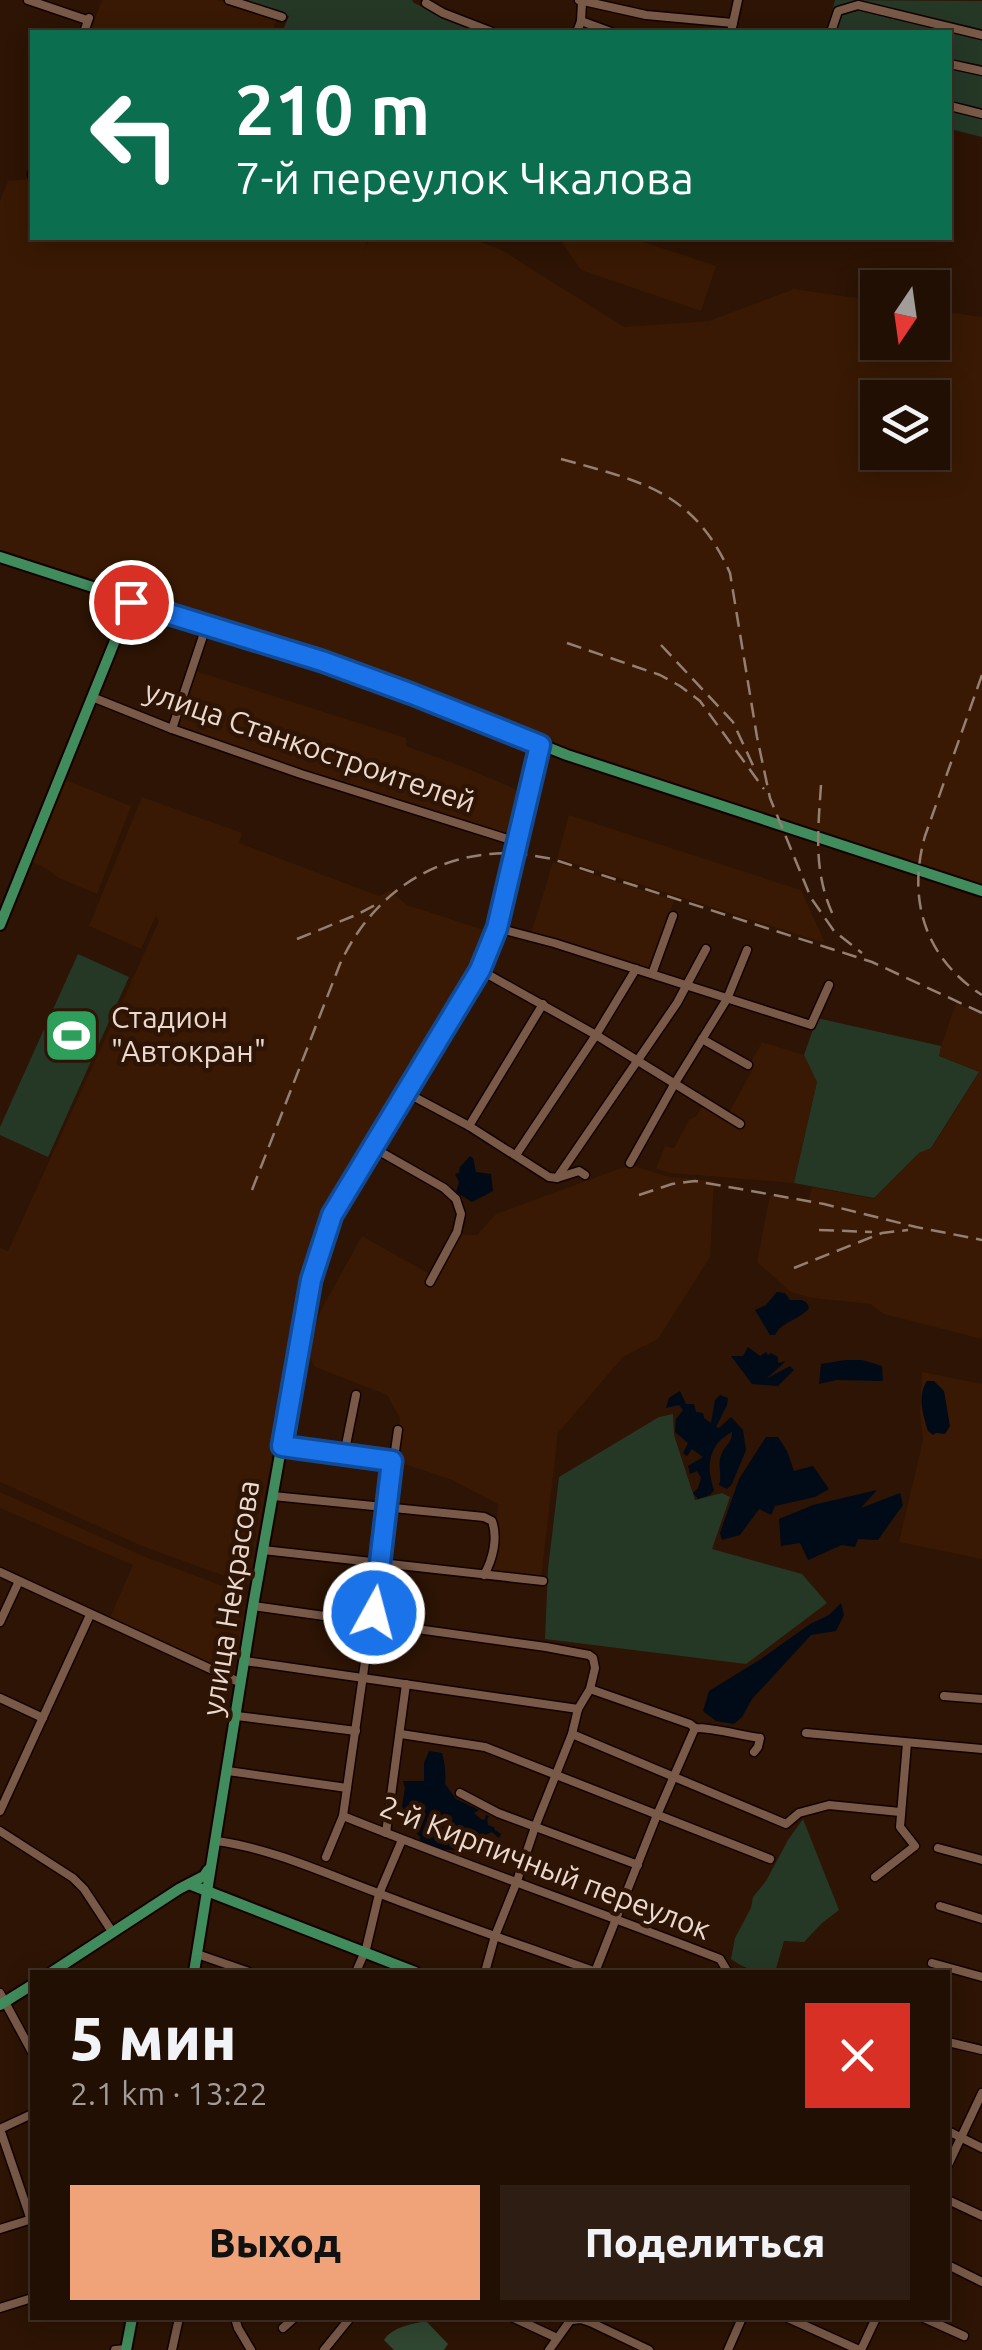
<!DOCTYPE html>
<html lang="ru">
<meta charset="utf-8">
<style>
body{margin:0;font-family:Ubuntu,sans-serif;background:#2e1d12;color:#f1f3f6;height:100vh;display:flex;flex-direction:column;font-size:38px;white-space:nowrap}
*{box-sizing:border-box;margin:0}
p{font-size:32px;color:#a29c9a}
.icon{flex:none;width:55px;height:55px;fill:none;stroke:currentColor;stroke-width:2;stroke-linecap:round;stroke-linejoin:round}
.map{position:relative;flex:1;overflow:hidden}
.drawer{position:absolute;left:30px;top:1970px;width:920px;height:350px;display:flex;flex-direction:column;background:#220f03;border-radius:0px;box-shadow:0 5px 25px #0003,0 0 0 2px #3f2f25}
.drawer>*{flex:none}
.banner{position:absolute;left:30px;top:30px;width:922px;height:210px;border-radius:0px;box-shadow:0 5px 25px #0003,0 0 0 2px #3f2f25;background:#0b6e4f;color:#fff;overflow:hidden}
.needle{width:65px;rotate:193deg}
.buttons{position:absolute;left:860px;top:270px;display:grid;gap:20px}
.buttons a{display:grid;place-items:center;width:90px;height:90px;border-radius:0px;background:#220f03;box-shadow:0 5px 25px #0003,0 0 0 2px #3f2f25;font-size:50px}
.pin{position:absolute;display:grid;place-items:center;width:85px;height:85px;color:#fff;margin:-42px;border:5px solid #fff;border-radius:50%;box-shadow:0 2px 10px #0007}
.me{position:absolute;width:110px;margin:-55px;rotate:7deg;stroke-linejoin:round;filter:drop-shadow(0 0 8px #0008)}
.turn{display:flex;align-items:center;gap:35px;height:210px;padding:0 40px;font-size:45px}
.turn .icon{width:130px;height:130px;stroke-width:2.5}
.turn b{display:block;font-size:70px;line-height:85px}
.round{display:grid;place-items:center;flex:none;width:105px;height:105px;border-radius:0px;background:#2e1d12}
.summary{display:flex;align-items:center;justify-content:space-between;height:170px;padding:0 40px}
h1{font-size:60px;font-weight:800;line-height:75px}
.cta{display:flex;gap:20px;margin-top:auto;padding:20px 40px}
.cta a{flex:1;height:115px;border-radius:0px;background:#f0a378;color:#111;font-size:40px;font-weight:800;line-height:115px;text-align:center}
.cta a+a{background:#2e1d12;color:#f1f3f6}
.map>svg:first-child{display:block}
.built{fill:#391903;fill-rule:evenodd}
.green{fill:#253826}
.forest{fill:#304731}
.water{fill:#000b17}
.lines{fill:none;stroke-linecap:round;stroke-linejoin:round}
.minor-casing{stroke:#140100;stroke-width:11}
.major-casing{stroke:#140100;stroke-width:14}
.minor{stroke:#795a48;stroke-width:8}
.major{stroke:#418c5c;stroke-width:10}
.rail{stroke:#957f73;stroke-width:2.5;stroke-dasharray:15 8;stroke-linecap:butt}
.route-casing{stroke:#114b97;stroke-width:25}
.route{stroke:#1a73e8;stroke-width:18}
.labels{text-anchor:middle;stroke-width:9;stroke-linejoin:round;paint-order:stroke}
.street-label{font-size:30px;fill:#ebd9cf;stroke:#2d1404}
.poi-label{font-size:30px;fill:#ebd9cf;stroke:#2d1404;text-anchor:start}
</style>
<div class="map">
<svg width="982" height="2350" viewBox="0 0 982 2350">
<rect width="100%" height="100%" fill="#2d1404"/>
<g class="built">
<path d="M102,0H217L277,19L272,32H90Z"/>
<path d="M32,179V238H368L364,252L370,238H468L500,249L624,327L709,321L794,289L877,301L878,342H932L933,310L982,317V888L555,748L412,688L0,552V201L8,181ZM878,398H932V452H878Z"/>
<path d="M559,238H631L716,266L701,311L581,270Z"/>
<path d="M189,669L406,738V746L464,767L522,792L510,836L247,755L168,727Z"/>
<path d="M58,777L131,806L97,894L59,878L47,869L26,859Z"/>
<path d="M142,797L242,833L239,843L379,896L390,891L407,905L487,931L474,968L336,1191L316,1232L301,1294L249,1585L142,1546L0,1482V1248L8,1251L159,921L156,916L141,949L89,926Z"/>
<path d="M569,815L801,890L825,943L557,858Z"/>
<path d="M553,862L674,900L652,971L531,934Z"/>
<path d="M956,1003L982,1015V1339L884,1314L870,1304L812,1298L791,1292L757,1262L770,1195L808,1202L812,1187L874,1199L919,1153L932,1148L979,1073L938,1055Z"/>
<path d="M762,1042L804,1055L817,1082L794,1183L670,1173L656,1169L665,1146L674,1148L689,1120L696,1116L704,1104L726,1118L752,1070L750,1063Z"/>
<path d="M630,1165L670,1177L714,1181L710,1257L658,1339L623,1357L558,1433L541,1579L493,1574L498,1504L452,1480L395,1461L400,1418L387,1395L315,1367L307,1353L320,1312L362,1236L435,1277L459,1235H477L496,1214Z"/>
<path d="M922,1372L982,1384V1559L899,1542L923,1440L920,1412Z"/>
<path d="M0,1492L143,1556L247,1595L236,1680L109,1620L133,1565L0,1508Z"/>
</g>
<g class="green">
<path d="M239,0H412L414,3L476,32H282L289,16Z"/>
<path d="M835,0L982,1V137L950,129V32H827Z"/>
<path d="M78,954L129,977L48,1157L0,1135V1127Z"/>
<path d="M817,1018L941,1046L939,1056L979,1072L931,1148L919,1153L874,1198L794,1183L817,1082L804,1055Z"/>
<path d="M673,1414L674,1435L695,1500L722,1493L730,1497L712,1549L802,1574L827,1603L746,1664L545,1639L548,1569L559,1477L659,1417Z"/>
<path d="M803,1819L839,1910L822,1923L804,1942L784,1941L775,1972C758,1973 745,1969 731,1959L735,1938L751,1908L753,1897L766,1881L788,1840Z"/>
</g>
<path class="forest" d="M426,2321L448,2344L444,2350H394L384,2340C392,2327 412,2324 426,2321Z"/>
<g class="water">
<path d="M470,1156L473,1158L476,1172L491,1174L493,1191L472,1202L456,1192L459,1182L455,1174L459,1173L460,1167Z"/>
<path d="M777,1292L785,1293L790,1300H802L807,1303L809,1308C800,1320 782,1321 775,1335H770L755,1310L766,1305Z"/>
<path d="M748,1347L760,1356L766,1352L768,1355L771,1353L778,1357V1363L786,1361L766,1379L790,1366L794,1370L778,1386L752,1384L731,1356H743Z"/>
<path d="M846,1360H862L882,1366L883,1381L836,1380L819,1384L821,1364Z"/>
<path d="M927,1381H934L944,1391L950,1426L945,1434L936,1433L933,1435L928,1431C923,1415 917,1396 927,1381Z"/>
<path d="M680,1391L686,1404H694L696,1412L703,1413L704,1418L711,1423L715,1400L720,1395L728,1398L727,1405L716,1427L719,1428L731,1417L743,1430L746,1450L732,1484L727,1489L719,1485C723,1474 716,1464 722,1453C727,1443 732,1443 732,1432C708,1445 706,1465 714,1490L710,1495L698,1499L693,1493L698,1488L701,1478L697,1471L690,1474L688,1466L703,1457L692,1449L687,1456L683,1453L688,1443L675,1432L676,1419L683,1410L679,1405L666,1408L669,1398Z"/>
<path d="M766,1437H778L787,1451L794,1471L813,1466L829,1489L815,1497L775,1506L771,1515L759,1509L740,1535L722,1540L720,1533L739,1479Z"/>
<path d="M877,1490L861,1508L900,1493L903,1505L878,1540L858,1539L855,1547L842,1545L808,1560L800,1543L781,1546L779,1519L813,1505Z"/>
<path d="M841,1603L844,1615L836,1631L811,1635L752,1699L742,1717L734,1724L716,1721L703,1711L709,1691L761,1659L810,1624L829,1615Z"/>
<path d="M429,1751L442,1753C445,1764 446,1772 445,1784L456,1799L479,1810L474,1813L482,1820L485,1819L486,1815L489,1816L487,1820L488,1825L494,1827L495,1830L501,1834L499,1838L492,1832L466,1843L468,1846L460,1848L461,1851L431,1848L419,1843L420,1837L407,1824L403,1823L407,1820L402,1806L405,1788L403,1781H424V1763Z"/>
</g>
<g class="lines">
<defs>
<g id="minor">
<path d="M28,0L84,19"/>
<path d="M229,0L282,17"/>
<path d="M579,0L646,15L733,23"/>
<path d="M426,3L443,13L492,32"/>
<path d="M581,21L611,32"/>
<path d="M84,32L89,18"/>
<path d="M577,32L581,21L582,2"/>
<path d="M731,32L738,0"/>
<path d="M831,32L838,11L858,5L982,35"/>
<path d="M950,64L982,71"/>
<path d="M950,106L982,114"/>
<path d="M32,175V174"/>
<path d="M92,697L172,729L301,774L517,842"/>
<path d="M172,729L205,630"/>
<path d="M497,928L554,943L811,1025L829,985"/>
<path d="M480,970L596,1035L740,1124"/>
<path d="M652,974L673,916"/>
<path d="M702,1039L748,1065"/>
<path d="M405,1092L469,1126L549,1177L557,1178L579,1171L585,1175"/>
<path d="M469,1126L543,1004"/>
<path d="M372,1147L444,1188L456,1199L461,1214L457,1232L430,1282"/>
<path d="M516,1155L596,1035L636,969"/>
<path d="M630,1163L675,1083L727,999L747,950"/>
<path d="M557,1178L677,1003L706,949"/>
<path d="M281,1446L392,1461"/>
<path d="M344,1455L356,1395"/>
<path d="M273,1496L484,1517L492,1521C498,1538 493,1559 484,1575"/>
<path d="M263,1550L543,1581"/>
<path d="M0,1572L241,1683"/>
<path d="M253,1606L546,1647L589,1655L593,1658L595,1668L590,1689L578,1709L572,1734L535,1827L517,1881L495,1936L485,1972"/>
<path d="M0,1622L19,1581"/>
<path d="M245,1661L578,1709"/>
<path d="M590,1689L690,1724L695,1728C716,1728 738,1735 760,1738L758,1747L754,1752"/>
<path d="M944,1696L982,1699"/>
<path d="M0,1698L43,1718"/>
<path d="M237,1716L356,1731"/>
<path d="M806,1733L982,1749"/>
<path d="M401,1734L485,1747L770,1859"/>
<path d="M572,1734L786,1824L799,1813L829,1805L900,1812"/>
<path d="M228,1771L347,1788"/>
<path d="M460,1793L498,1813L638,1865"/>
<path d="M0,1811L90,1615"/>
<path d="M343,1816C468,1866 595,1910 720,1959L726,1969"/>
<path d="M0,1831L73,1878L84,1889L113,1933"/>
<path d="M386,1833L406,1684"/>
<path d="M217,1841C273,1849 324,1873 378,1893C450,1921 524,1946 596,1972"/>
<path d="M938,1848L982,1860"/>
<path d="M326,1857L343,1816L398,1430"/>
<path d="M875,1877L915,1846L900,1827L907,1743"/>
<path d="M940,1906L982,1919"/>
<path d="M197,1954L249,1972"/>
<path d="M932,1963L982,1977"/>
<path d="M356,1972L366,1949L379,1894L402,1840"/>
<path d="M595,1972L657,1815L695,1728"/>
<path d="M0,1993L32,2052"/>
<path d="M948,2042L982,2050"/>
<path d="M32,2114L0,2129L32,2223"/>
<path d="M948,2131L982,2148"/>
<path d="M948,2165L982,2093"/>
<path d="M948,2200L982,2216"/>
<path d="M0,2229L32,2219"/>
<path d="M948,2265L982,2282"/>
<path d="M0,2308L32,2298"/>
<path d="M235,2318L238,2328L251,2350"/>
<path d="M514,2318L557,2338"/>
<path d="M788,2318L859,2350"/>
<path d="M924,2318L964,2336"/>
<path d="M572,2320L581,2319L590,2322L649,2350"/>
<path d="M283,2328L294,2318"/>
<path d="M115,2350L126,2349"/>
<path d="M172,2350L179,2318"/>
<path d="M324,2350L350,2318"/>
<path d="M549,2350L572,2318"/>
<path d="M728,2350L742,2318"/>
<path d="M861,2350L876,2318"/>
</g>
<g id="major">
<path d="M0,557L321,661L413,694L567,755L982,891"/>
<path d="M0,925L131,601"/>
<path d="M189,1884L415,1972"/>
<path d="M52,1972L179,1889L204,1876L208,1870"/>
<path d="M194,1972L253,1606L311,1280L324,1234L342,1195L480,970L497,928L540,745"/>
<path d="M0,2005L32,1985"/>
<path d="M126,2350L132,2318"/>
</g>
</defs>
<use href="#minor" class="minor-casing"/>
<use href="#major" class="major-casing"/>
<use href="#minor" class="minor"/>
<use href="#major" class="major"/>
<g class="rail">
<path d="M561,459C640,481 694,491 730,573L757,737L770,798L811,898L834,931L862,953"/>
<path d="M567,643L660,675L680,686L700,701L764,789"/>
<path d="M661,645L733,722L756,772"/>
<path d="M982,675L925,836C907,900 925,958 982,995"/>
<path d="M821,785C818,832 813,871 833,915"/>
<path d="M297,939L356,915L375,905"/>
<path d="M252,1190L340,964C368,903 421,860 490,854C510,852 532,855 552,859L872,962L982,1013"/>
<path d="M639,1195L672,1184L695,1181L824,1204L916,1227L982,1240"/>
<path d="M819,1230L872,1232"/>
<path d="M794,1268L882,1233L908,1230"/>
</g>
</g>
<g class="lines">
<defs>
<path id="route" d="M131,602L322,661L412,694L540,745L497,928L480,970L332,1215L311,1280L282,1446L392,1461L374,1613"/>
</defs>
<use href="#route" class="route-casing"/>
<use href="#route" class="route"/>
</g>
<defs>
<symbol id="stadium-square" viewBox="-11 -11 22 22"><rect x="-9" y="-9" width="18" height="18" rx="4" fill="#2e9e5b" stroke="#2d1404"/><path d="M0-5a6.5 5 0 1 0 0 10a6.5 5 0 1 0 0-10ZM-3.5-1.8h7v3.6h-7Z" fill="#fff"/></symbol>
</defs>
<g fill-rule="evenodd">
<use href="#stadium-square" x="40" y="1004" width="63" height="63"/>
</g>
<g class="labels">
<g class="street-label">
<text transform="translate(310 747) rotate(19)" y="10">улица Станкостроителей</text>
<text transform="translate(231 1598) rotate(-81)" y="10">улица Некрасова</text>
<text transform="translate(545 1868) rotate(21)" y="10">2-й Кирпичный переулок</text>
</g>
<g class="poi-label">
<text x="111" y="1028">Стадион<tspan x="111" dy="34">"Автокран"</tspan></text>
</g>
</g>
</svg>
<div class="buttons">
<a><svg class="needle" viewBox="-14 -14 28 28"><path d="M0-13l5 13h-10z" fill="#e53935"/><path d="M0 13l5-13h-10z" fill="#a29c9a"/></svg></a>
<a><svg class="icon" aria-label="layers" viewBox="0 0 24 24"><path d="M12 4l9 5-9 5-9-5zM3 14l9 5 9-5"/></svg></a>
</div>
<div class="pin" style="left:131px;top:602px;background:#d93025"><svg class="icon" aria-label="arrive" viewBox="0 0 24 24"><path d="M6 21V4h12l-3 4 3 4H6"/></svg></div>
<svg class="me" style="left:374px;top:1613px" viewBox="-20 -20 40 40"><circle r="17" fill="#1a73e8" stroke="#fff" stroke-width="3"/><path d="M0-11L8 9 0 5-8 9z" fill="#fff"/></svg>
<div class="banner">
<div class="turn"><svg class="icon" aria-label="left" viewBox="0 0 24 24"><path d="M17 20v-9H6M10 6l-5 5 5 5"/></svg><div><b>210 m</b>7-й переулок Чкалова</div></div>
</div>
<section class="drawer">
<div class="summary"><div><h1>5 мин</h1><p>2.1 km · 13:22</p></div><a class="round" style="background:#d93025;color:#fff"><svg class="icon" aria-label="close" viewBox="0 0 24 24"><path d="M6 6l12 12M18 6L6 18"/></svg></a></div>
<div class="cta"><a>Выход</a><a>Поделиться</a></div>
</section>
</div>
